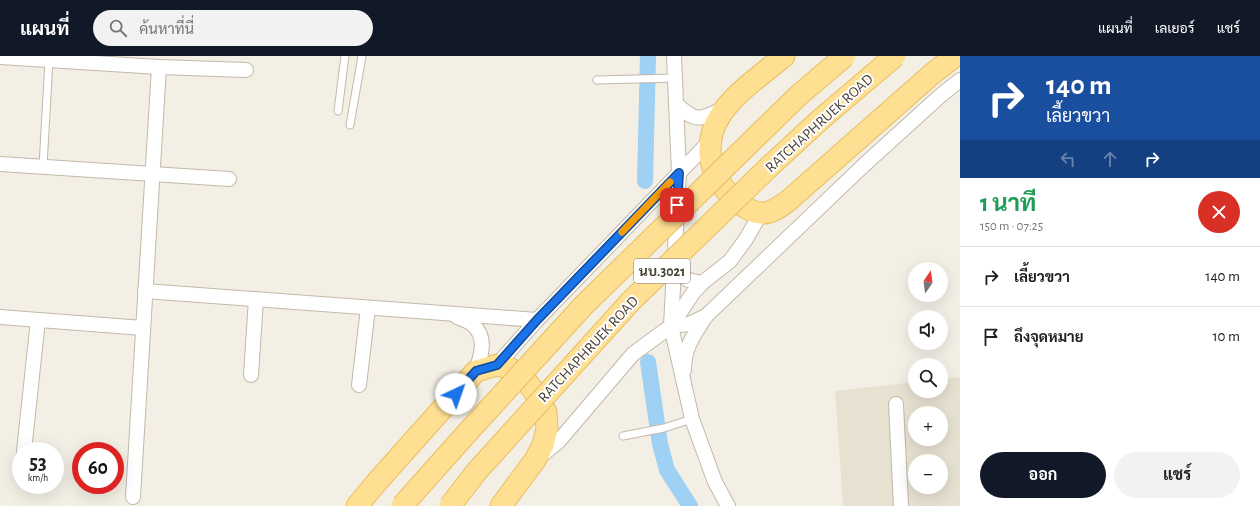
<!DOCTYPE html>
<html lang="th">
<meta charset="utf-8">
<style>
body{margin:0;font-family:"Alegreya Sans",Sarabun,sans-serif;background:#f2f2f2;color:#202124;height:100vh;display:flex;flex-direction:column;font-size:15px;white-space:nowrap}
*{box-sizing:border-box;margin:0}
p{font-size:13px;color:#757577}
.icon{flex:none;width:22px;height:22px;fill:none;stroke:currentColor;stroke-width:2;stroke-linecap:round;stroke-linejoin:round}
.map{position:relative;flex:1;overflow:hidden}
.panel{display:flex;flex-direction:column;background:#fff;width:300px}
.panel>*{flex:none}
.top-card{background:#1a4fa0;color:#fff;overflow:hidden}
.needle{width:26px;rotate:14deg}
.buttons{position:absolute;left:908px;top:206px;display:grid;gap:8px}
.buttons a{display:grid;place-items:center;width:40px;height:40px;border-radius:50%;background:#fff;box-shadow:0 4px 16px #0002;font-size:20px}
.speed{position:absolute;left:12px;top:386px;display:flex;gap:8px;font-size:20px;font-weight:700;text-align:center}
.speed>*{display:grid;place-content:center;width:52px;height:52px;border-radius:50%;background:#fff;box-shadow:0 4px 16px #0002;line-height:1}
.speed small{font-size:10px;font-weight:400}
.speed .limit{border:6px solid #d22;background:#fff;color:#111}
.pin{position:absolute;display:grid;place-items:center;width:34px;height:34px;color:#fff;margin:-17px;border-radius:8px;box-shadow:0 2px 6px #0006}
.me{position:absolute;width:44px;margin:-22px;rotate:42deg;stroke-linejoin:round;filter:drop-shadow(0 0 3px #0008)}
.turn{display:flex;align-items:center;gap:14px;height:84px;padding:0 20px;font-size:18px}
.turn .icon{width:52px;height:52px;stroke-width:2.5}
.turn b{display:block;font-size:28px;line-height:34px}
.lanes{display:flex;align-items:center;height:38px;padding:0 20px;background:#0003;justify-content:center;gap:20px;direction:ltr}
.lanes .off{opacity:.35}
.round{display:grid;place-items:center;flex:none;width:42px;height:42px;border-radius:21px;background:#f2f2f2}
.overview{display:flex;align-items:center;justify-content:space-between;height:68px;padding:0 20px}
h1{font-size:24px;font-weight:700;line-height:30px;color:#1e9e55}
.button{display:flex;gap:8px;margin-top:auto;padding:8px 20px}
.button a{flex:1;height:46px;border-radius:24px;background:#111827;color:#fff;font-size:16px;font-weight:700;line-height:46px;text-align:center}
.button a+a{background:#f2f2f2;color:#202124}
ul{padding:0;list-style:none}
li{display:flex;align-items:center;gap:12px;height:60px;padding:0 20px;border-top:1px solid #e0e0e0}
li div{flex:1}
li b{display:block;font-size:15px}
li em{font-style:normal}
header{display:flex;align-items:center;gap:24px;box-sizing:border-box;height:56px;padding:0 20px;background:#111827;color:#fff}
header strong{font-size:19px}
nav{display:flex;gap:22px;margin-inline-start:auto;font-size:14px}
.search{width:280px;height:36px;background:#f2f2f2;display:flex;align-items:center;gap:10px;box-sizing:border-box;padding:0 14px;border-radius:22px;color:#757577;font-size:15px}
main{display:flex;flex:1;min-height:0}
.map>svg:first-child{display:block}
.residential{fill:#e7e1d2;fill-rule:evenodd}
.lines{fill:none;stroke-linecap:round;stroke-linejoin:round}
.canal{stroke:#9ed1f3;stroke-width:16}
.lane-casing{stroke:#c2b9aa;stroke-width:9}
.street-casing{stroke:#c2b9aa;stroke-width:16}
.primary-casing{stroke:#e8be5e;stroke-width:23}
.lane{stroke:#fff;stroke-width:7}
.street{stroke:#fff;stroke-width:14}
.primary{stroke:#ffdf92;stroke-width:21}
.primary-bridge-casing{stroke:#e8be5e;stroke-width:23;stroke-linecap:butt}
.primary-bridge{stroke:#ffdf92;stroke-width:21}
.route-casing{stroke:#114b97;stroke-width:10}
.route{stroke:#1a73e8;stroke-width:7}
.slow{stroke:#f59e0b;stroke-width:7}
.labels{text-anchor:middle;stroke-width:4;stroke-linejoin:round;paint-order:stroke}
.shield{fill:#fff;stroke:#7e7971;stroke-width:1}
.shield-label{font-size:14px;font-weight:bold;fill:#463f34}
.street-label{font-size:15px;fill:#463f34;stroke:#fff}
</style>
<header>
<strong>แผนที่</strong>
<div class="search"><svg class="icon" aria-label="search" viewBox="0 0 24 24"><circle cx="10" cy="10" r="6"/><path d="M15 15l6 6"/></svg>ค้นหาที่นี่</div>
<nav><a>แผนที่</a><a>เลเยอร์</a><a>แชร์</a></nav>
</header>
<main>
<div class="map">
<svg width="960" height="450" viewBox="0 0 960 450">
<rect width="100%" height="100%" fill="#f3efe5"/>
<path class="residential" d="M960,321V450H843L835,335L915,326V335H941V323ZM915,357H941V383H915ZM915,405H941V431H915Z"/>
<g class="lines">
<g class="canal">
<path d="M645,125L648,0"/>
<path d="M648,306L660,388L667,414L690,450"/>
</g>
<defs>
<g id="lane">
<path d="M597,24L675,22"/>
<path d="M338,55L345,0"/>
<path d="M350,69L362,0"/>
<path d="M43,110L49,4"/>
<path d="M623,380L664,372L692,363"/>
</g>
<g id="street">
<path d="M674,0L679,117L671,270L692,363L715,426L728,450"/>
<path d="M0,1L159,11L246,14"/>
<path d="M676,48C697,67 700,64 724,52"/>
<path d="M0,108L229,123"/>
<path d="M674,212L688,224L702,227"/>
<path d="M145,235L537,264"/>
<path d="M0,261L143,272"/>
<path d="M457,261C462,263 468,265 472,268C488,281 481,299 476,315"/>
<path d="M671,270L689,268L706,260L864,109L940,40L960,24"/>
<path d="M497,309L537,264L711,84"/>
<path d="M684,314C684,291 694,279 706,260"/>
<path d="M251,319L256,243"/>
<path d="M359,329L368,252"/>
<path d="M896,348L901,450"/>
<path d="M24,395L38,264"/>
<path d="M538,402L558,386L633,298L671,270L693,237L702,227L730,205L746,183L761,157"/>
<path d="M133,441L159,11"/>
</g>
<g id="primary">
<path d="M784,0C760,21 724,43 713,74C704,103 716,129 739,147C744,151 754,157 761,157C771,158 781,150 788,145L932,18L955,0"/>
<path d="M357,450L376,427L476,315L497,309L511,313L523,321L534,335L546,356L547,373L543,389L535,404L501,450"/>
</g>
</defs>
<use href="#lane" class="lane-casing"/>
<use href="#street" class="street-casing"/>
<use href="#primary" class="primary-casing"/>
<use href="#lane" class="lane"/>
<use href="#street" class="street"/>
<use href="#primary" class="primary"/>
<defs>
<g id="primary-bridge">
<path d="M402,450L467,377L584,249L799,39L845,0"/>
<path d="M450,450L477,415L631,245L770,110L821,63L895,0"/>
</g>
</defs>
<use href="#primary-bridge" class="primary-bridge-casing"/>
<use href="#primary-bridge" class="primary-bridge"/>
</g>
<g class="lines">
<defs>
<path id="route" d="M456,338L476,315L497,309L537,264L679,117L677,149"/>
</defs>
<use href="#route" class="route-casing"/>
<use href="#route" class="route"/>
<path class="slow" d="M622,176L670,126"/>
</g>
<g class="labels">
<rect class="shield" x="634" y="203" width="56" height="24" rx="3"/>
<g class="shield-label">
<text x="662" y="220">นบ.3021</text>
</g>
<g class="street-label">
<text transform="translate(819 67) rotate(-42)" y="5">RATCHAPHRUEK ROAD</text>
<text transform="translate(588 293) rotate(-47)" y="5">RATCHAPHRUEK ROAD</text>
</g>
</g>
</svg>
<div class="buttons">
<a><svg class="needle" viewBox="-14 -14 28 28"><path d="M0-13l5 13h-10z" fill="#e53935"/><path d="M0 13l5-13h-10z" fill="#757577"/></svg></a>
<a><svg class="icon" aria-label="sound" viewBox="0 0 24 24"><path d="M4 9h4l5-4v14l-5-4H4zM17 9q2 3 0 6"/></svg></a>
<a><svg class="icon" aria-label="search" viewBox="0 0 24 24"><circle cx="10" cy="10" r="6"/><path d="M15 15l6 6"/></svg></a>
<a>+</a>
<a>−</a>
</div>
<div class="speed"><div>53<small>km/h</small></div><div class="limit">60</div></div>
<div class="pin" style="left:677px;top:149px;background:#d93025"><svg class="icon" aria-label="arrive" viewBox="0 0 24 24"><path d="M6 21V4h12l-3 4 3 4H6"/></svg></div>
<svg class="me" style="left:456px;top:338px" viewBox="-20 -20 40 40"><circle r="19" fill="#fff"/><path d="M0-13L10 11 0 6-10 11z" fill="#1a73e8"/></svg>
</div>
<section class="panel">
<div class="top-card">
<div class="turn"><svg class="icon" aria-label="right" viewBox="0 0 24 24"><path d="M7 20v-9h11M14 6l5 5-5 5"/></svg><div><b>140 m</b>เลี้ยวขวา</div></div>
<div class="lanes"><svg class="icon off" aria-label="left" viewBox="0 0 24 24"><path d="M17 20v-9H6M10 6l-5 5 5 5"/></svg><svg class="icon off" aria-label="ahead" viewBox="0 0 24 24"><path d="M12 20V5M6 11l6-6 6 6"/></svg><svg class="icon" aria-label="right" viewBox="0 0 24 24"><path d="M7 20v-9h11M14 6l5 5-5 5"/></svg></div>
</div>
<div class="overview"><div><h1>1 นาที</h1><p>150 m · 07:25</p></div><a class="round" style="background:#d93025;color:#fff"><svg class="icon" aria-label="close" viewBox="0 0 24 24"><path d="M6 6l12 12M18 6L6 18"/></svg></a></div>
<ul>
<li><svg class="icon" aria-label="right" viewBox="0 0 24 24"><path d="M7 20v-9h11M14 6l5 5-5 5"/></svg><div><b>เลี้ยวขวา</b></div><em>140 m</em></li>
<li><svg class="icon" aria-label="arrive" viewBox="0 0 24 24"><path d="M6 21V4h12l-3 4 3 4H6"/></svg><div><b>ถึงจุดหมาย</b></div><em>10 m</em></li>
</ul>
<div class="button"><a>ออก</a><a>แชร์</a></div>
</section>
</main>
